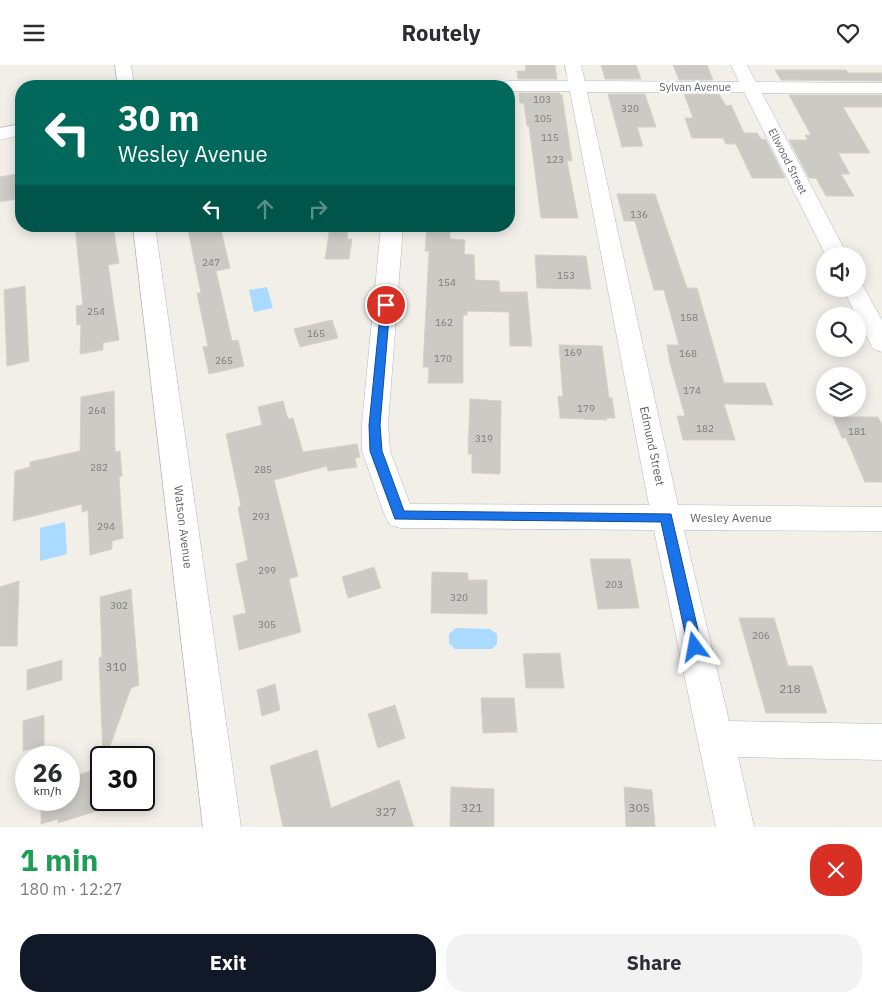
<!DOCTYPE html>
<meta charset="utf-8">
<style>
body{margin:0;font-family:"IBM Plex Sans",sans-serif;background:#f2f2f3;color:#2b2b33;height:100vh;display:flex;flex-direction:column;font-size:19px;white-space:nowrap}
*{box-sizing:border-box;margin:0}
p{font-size:16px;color:#7c7c81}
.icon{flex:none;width:28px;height:28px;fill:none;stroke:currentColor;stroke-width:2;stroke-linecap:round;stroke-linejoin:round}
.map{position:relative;height:762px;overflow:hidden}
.side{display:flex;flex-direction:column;background:#fff;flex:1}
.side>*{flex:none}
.guide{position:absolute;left:15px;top:15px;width:500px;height:152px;border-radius:20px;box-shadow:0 2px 12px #0003;background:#00695c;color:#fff;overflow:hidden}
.fabs{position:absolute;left:816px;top:182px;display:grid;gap:10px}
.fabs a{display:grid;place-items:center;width:50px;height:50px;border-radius:50%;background:#fff;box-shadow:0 2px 12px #0003;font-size:25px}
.speed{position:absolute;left:15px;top:681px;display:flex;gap:10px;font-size:25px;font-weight:700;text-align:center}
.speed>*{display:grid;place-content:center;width:65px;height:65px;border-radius:50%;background:#fff;box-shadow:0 2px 12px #0003;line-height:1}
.speed small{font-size:12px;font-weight:400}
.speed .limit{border:2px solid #111;border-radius:8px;background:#fff;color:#111}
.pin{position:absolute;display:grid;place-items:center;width:42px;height:42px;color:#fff;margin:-21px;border:2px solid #fff;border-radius:50%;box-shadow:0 1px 5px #0007}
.me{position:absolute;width:55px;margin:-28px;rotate:347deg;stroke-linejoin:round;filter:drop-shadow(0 0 4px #0008)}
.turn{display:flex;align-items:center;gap:18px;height:105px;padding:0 20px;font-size:22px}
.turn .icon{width:65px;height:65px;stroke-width:2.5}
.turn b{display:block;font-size:35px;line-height:42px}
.lanes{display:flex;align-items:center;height:48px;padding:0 20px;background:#0003;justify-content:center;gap:25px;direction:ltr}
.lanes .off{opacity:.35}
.round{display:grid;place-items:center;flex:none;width:52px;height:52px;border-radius:20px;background:#f2f2f3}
.headline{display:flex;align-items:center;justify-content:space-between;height:85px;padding:0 20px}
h1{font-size:30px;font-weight:700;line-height:38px;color:#1e9e55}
.action{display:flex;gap:10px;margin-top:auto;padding:10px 20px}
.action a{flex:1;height:58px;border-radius:20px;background:#111827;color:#fff;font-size:20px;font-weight:700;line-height:58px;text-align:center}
.action a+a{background:#f2f2f3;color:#2b2b33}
header{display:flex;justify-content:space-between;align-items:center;height:65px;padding:0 20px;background:#fff;font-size:22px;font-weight:700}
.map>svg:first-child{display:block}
.water{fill:#aadaff}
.building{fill:#cccac5;stroke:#d6d1c6}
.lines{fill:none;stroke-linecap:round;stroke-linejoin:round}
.minor-casing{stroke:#b5b8bc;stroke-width:1}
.minor{fill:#fff;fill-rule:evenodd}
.route{fill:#1a73e8;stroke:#114b97}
.labels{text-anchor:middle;stroke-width:5;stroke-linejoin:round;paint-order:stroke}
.number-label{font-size:10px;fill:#7a7d7f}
.far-street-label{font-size:11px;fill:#5f6368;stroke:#fff}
.street-label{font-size:12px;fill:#5f6368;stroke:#fff}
.near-number-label{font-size:12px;fill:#7a7d7f}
</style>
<header><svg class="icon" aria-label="menu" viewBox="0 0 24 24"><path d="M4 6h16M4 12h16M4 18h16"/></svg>Routely<svg class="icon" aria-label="heart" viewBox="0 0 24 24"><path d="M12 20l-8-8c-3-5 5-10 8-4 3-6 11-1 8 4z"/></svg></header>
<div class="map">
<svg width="882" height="762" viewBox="0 0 882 762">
<rect width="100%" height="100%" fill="#f1efe8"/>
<g class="water">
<path d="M267,222L273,243L254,247L249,225Z"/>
<path d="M65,457L67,489L40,496V463Z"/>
<path d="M456,563L490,564L497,569V579L492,584H455L449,578V569Z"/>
</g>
<g class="building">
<path d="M525,0H555L557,14H518L517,6H526Z"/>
<path d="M601,0H636L641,14H605Z"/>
<path d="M673,0H707L713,15H679Z"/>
<path d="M775,5H846L848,8H882V16L781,15Z"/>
<path d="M519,28H560V30H562L572,96H567L578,153H541L529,61H527L524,38H520Z"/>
<path d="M608,29H645L656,62H637L643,81L622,82Z"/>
<path d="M684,29H719L726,41L731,40L744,68H757L761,74L766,75L785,113H752L736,79H726L723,73H692L685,53H693Z"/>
<path d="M789,30H882V42H843L870,88H838L850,109H841L854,131H826L816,113H809L789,75H808L805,70H811Z"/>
<path d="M21,108V133L0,137V112Z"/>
<path d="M617,129H655L687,223H697L724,318H765L773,340L724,339L735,375H683L677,351H685L670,298L667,280H679L664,225H654L635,156H624Z"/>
<path d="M75,161H113L119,198L108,200L119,275L103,278V285L80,289L81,259L77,260L76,241L83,240Z"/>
<path d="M207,161H220L230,203L216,206L232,276L238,275L244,301L209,309L203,282L208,281L197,228H201L188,165Z"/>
<path d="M330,161H348L347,174H352L349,194H325Z"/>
<path d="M427,161H450V174L465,175L464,189L474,190L475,215L499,216L500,227H527L532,281H510L509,247L467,246V250H463V318H428L429,302H423L429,186H425Z"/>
<path d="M535,190L586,191L591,224L537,223Z"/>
<path d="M25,221L29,296L7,301L4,225Z"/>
<path d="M332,255L338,273L300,282L294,264Z"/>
<path d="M559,280L602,281L609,333H612L615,353H606L607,355L560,353L558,331L563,332Z"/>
<path d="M114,326L115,387L120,386L122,411L119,412L123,473L112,476V484L90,490L88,445L82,447V439L13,456L15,406L30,402V397L80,386L81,332Z"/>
<path d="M470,334L501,336L500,409L472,408V389H468Z"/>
<path d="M283,336L288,354L293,353L303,387L357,379L360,392L355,393L357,402L328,406L327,401L274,415L298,511L289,514L301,567L239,585L233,551L246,548L236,499L248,495L238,442L241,441L226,369L262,360L258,342Z"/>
<path d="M833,352H878L882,360V417H865L846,373H842Z"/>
<path d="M590,494H630L639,543L598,544Z"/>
<path d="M374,502L381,523L348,533L342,512Z"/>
<path d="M432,507L468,508V515H487V549L431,548Z"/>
<path d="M19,516L17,581H0V522Z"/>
<path d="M131,524L139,620L131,623L106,692H103L99,593L102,592L100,532Z"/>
<path d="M739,553H774L788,601H812L827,648H766Z"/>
<path d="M560,588L564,623H526L523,589Z"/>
<path d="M62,595V615L27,625V605Z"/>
<path d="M275,619L280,645L262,651L257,625Z"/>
<path d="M481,633H514L517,667L483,668Z"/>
<path d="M395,640L405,673L378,683L368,649Z"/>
<path d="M44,650V680L23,686V656Z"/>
<path d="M317,685L331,743L399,715L414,762H283L270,701Z"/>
<path d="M90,706L91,735H115L116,740L58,758V754L41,759V735H69V713Z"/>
<path d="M451,722L494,724V762H450Z"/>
<path d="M624,722L652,725L655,762H626Z"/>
</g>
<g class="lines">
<defs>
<g id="minor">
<path d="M115,0H131L134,21H118Z"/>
<path d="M565,0H581L585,16L739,17L731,0H747L756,17L882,18V28H762L848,191H826L744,27H587L678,440L882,442V466L684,465L729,656L882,659V695L738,692L754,762H716L654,465L400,463L390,460L385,451L362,386V359L381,161H403L388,359L390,386L410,439L649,440L570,26H509V21H294L297,17L303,16H493L499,17L501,20L503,17L509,16H568Z"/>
<path d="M21,59V70L0,75V63Z"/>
<path d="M133,161H155L241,762H203Z"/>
<path d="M858,217L862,219L882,255V287L873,284L843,224H858Z"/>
</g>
</defs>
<use href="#minor" class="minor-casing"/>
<use href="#minor" class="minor"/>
</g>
<path class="route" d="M386,237L390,240L380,360L382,386L404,446L671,449L702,582L700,586L695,588L690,586L688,582L661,457L395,454L370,386L369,360L381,240Z"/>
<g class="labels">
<g class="number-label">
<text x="542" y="38">103</text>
<text x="630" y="47">320</text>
<text x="543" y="57">105</text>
<text x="550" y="76">115</text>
<text x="555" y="98">123</text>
<text x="639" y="153">136</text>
<text x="211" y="201">247</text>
<text x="566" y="214">153</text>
<text x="447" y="221">154</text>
<text x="96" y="250">254</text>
<text x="689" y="256">158</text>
<text x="444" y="261">162</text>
<text x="316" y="272">165</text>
<text x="573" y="291">169</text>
<text x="688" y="292">168</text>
<text x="443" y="297">170</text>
<text x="224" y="299">265</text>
<text x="692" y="329">174</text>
<text x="586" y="347">179</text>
<text x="97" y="349">264</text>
<text x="705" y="367">182</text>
<text x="857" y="370">181</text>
<text x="484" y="377">319</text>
<text x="99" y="406">282</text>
<text x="263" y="408">285</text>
<text x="261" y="455">293</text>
<text x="106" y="465">294</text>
<text x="267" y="509">299</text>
<text x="614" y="523">203</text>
<text x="459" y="536">320</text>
<text x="119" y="544">302</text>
<text x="267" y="563">305</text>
<text x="761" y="574">206</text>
</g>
<g class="far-street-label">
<text x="695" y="26">Sylvan Avenue</text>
<text transform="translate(788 96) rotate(63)" y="4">Ellwood Street</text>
</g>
<g class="street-label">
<text transform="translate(652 381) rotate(78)" y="4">Edmund Street</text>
<text x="731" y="457">Wesley Avenue</text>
<text transform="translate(183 462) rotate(83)" y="4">Watson Avenue</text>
</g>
<g class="near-number-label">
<text x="116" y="606">310</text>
<text x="790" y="628">218</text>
<text x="472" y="747">321</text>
<text x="639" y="747">305</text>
<text x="386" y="751">327</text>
</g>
</g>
</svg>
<div class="fabs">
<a><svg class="icon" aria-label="sound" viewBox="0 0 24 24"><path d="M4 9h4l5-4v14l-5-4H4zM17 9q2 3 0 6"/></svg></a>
<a><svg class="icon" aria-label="search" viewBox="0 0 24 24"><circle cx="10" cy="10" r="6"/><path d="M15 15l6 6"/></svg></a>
<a><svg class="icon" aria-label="layers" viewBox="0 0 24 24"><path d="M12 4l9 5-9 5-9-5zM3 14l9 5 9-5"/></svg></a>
</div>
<div class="speed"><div>26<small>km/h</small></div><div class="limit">30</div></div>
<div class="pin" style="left:386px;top:240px;background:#d93025"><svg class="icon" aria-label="arrive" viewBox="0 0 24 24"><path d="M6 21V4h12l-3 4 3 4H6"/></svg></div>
<svg class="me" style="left:695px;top:582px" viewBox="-20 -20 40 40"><path d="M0-17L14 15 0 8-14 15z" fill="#1a73e8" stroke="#fff" stroke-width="4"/></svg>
<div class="guide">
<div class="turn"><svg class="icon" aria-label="left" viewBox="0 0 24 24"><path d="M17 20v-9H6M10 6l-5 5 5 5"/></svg><div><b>30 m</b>Wesley Avenue</div></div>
<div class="lanes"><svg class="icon" aria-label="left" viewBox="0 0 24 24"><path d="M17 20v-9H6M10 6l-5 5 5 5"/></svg><svg class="icon off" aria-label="ahead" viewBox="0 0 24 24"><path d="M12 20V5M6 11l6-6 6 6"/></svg><svg class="icon off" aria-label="right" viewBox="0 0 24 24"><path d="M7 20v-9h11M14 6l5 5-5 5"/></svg></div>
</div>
</div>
<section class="side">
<div class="headline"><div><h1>1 min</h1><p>180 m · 12:27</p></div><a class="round" style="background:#d93025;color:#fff"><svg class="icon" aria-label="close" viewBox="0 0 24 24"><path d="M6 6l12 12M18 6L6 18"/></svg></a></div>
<div class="action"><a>Exit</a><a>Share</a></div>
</section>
